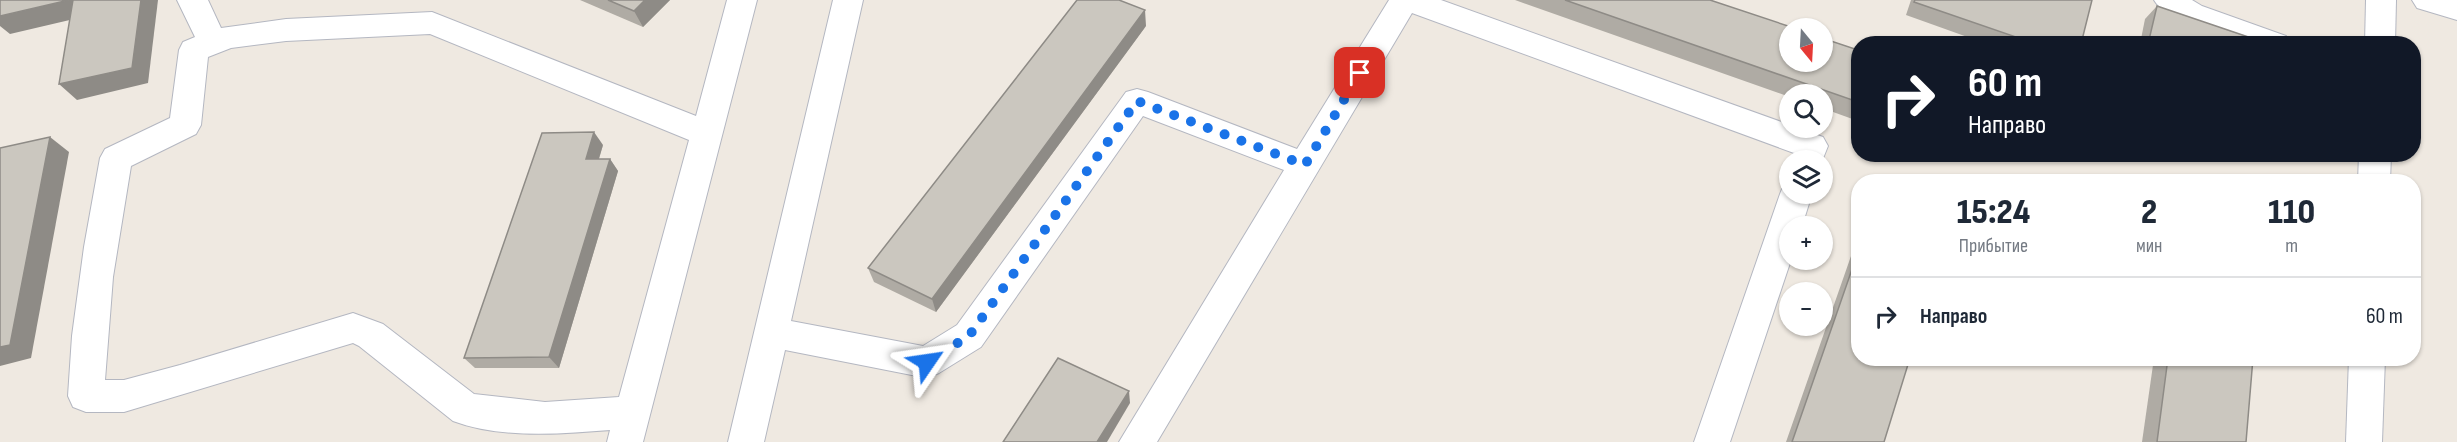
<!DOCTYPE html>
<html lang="ru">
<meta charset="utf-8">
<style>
body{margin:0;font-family:"Sofia Sans Condensed",sans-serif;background:#f6f6f7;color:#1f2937;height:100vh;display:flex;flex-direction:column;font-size:22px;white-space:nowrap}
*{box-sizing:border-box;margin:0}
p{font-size:20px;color:#747a83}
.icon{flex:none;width:33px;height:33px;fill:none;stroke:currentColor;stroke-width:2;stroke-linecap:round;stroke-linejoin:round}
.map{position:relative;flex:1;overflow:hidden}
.sheet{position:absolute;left:1851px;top:174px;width:570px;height:192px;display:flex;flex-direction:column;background:#fff;border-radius:24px;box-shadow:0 2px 4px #0004}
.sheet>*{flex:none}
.hud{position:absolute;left:1851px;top:36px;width:570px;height:126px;border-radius:24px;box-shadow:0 2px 4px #0004;background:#111827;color:#fff;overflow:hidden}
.needle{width:39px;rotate:162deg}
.fabs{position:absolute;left:1779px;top:18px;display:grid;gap:12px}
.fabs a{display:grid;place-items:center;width:54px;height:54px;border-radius:50%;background:#fff;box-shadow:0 2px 4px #0004;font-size:30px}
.pin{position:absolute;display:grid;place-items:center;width:51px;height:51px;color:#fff;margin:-26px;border-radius:12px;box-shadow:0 3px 9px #0006}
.me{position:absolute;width:66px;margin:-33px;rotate:58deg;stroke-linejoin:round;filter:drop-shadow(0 0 4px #0008)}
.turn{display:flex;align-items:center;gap:21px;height:126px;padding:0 18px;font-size:27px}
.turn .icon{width:78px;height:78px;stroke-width:2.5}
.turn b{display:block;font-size:42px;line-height:51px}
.eta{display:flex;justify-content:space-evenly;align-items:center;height:102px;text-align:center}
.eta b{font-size:36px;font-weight:800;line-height:42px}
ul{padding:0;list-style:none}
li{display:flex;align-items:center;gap:18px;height:78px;padding:0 18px;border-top:2px solid #e0e1e3}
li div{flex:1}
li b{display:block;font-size:22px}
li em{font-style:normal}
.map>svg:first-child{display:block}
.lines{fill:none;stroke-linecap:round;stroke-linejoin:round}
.minor-casing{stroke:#b4b7c1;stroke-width:2}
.minor{fill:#fff;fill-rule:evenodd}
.wall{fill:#afaba4}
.shaded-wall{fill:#8e8b86}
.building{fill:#cbc7bf;stroke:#8e8b86;stroke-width:1.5}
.route{stroke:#1a73e8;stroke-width:10;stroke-dasharray:0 18}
</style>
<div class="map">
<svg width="2457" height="442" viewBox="0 0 2457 442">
<rect width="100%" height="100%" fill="#efe9e1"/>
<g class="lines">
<defs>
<g id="minor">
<path d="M177,0H208L221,28L286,19L432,12L696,116L727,0H757L643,442H607L610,430C560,434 501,439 453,421L359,346L353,343L124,412H86L73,407L68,396L72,336L84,247L100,158L105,149L170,118L179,50L183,42L195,37ZM430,34L689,140L619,397L545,402L474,394L383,324L353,313L180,365L124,380H105L113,277L131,166L196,134L201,125L208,57L231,48L286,41Z"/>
<path d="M833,0H863L791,321L923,346L957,325L1126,92L1137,89L1148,92L1297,149L1389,0H1441L1790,125V128H1797L1823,137L1828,146L1822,161L1791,160L1794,153L1412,13L1157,442H1119L1284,170L1143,116L981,347L939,373L927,378L785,350L764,442H728Z"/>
<path d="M2154,0H2192L2202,6L2286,36L2290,44C2274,44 2258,45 2242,44C2222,41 2164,18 2154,0Z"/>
<path d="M2366,0H2396L2395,44H2365Z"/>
<path d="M2412,0H2457V20L2417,8Z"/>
<path d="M2359,154H2391L2390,182H2358Z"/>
<path d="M1790,183V194H1812L1802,226H1790L1791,260L1730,442H1694L1780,194L1784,184Z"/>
<path d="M2349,358H2385L2382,442H2346Z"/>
</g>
</defs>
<use href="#minor" class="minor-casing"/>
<use href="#minor" class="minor"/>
</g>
<g class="wall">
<path d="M580,0H670L643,27Z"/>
<path d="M1515,0H1710L1858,50V121L1822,108V94H1790V97Z"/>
<path d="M1911,0H2092L2081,44H1987L1906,15Z"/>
<path d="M2157,6L2269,44H2140L2145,19Z"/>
<path d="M1146,26L936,312L874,282L868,268Z"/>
<path d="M603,145L599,159H610L618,171L559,368H475L464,358Z"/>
<path d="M1858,236V358L1884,442H1786Z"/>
<path d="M2154,358H2253L2246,442H2142Z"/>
</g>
<g class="shaded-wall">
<path d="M69,0H93L91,15L10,34L0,26V16Z"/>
<path d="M141,0H158L148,83L77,100L59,84Z"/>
<path d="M645,0H670L643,27L634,11Z"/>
<path d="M1145,10L1146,26L936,312L932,299Z"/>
<path d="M594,132L603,145L595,171L586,159Z"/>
<path d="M50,137L69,152L31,358L0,366V347Z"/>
<path d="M610,159L618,171L559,368L549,357Z"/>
<path d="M1129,391L1130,403L1107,442H1097Z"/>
</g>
<g class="building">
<path d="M0,0H69L0,16Z"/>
<path d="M73,0H141L132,68L59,84Z"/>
<path d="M608,0H645L634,11Z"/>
<path d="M1077,0H1119L1145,10L932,299L868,268Z"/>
<path d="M1565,0H1710L1794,28H1790V62H1822V38L1858,50V102Z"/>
<path d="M1915,0H2092L2081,44H2036L1914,2Z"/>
<path d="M2157,6L2269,44H2148Z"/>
<path d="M594,132L586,159H610L549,357L464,358L542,133Z"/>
<path d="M50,137L10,345L0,347V148Z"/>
<path d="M1885,176L1900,182H1883Z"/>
<path d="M1858,252V358H1910L1884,442H1792Z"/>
<path d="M1058,358L1129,391L1097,442H1003Z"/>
<path d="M2168,358H2253L2246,442H2157Z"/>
</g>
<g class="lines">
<path class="route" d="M927,362L969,336L1137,101L1305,165L1360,73"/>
</g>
</svg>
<div class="fabs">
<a><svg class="needle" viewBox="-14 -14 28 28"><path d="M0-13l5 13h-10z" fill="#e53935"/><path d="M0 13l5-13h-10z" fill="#747a83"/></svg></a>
<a><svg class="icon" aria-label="search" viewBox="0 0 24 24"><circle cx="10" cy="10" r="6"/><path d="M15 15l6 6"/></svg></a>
<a><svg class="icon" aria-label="layers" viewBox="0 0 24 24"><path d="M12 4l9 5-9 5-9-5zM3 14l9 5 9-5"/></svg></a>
<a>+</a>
<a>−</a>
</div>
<div class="pin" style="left:1360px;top:73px;background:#d93025"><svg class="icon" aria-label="arrive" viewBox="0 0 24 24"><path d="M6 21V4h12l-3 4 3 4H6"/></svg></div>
<svg class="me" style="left:927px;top:362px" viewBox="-20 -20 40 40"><path d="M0-17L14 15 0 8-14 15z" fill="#1a73e8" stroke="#fff" stroke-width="4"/></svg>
<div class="hud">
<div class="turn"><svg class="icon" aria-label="right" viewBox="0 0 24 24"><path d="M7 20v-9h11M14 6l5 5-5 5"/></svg><div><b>60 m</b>Направо</div></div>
</div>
<section class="sheet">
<div class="eta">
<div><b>15:24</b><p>Прибытие</p></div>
<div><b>2</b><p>мин</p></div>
<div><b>110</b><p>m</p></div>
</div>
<ul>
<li><svg class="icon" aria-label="right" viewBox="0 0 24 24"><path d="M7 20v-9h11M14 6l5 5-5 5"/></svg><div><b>Направо</b></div><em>60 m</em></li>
</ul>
</section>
</div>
